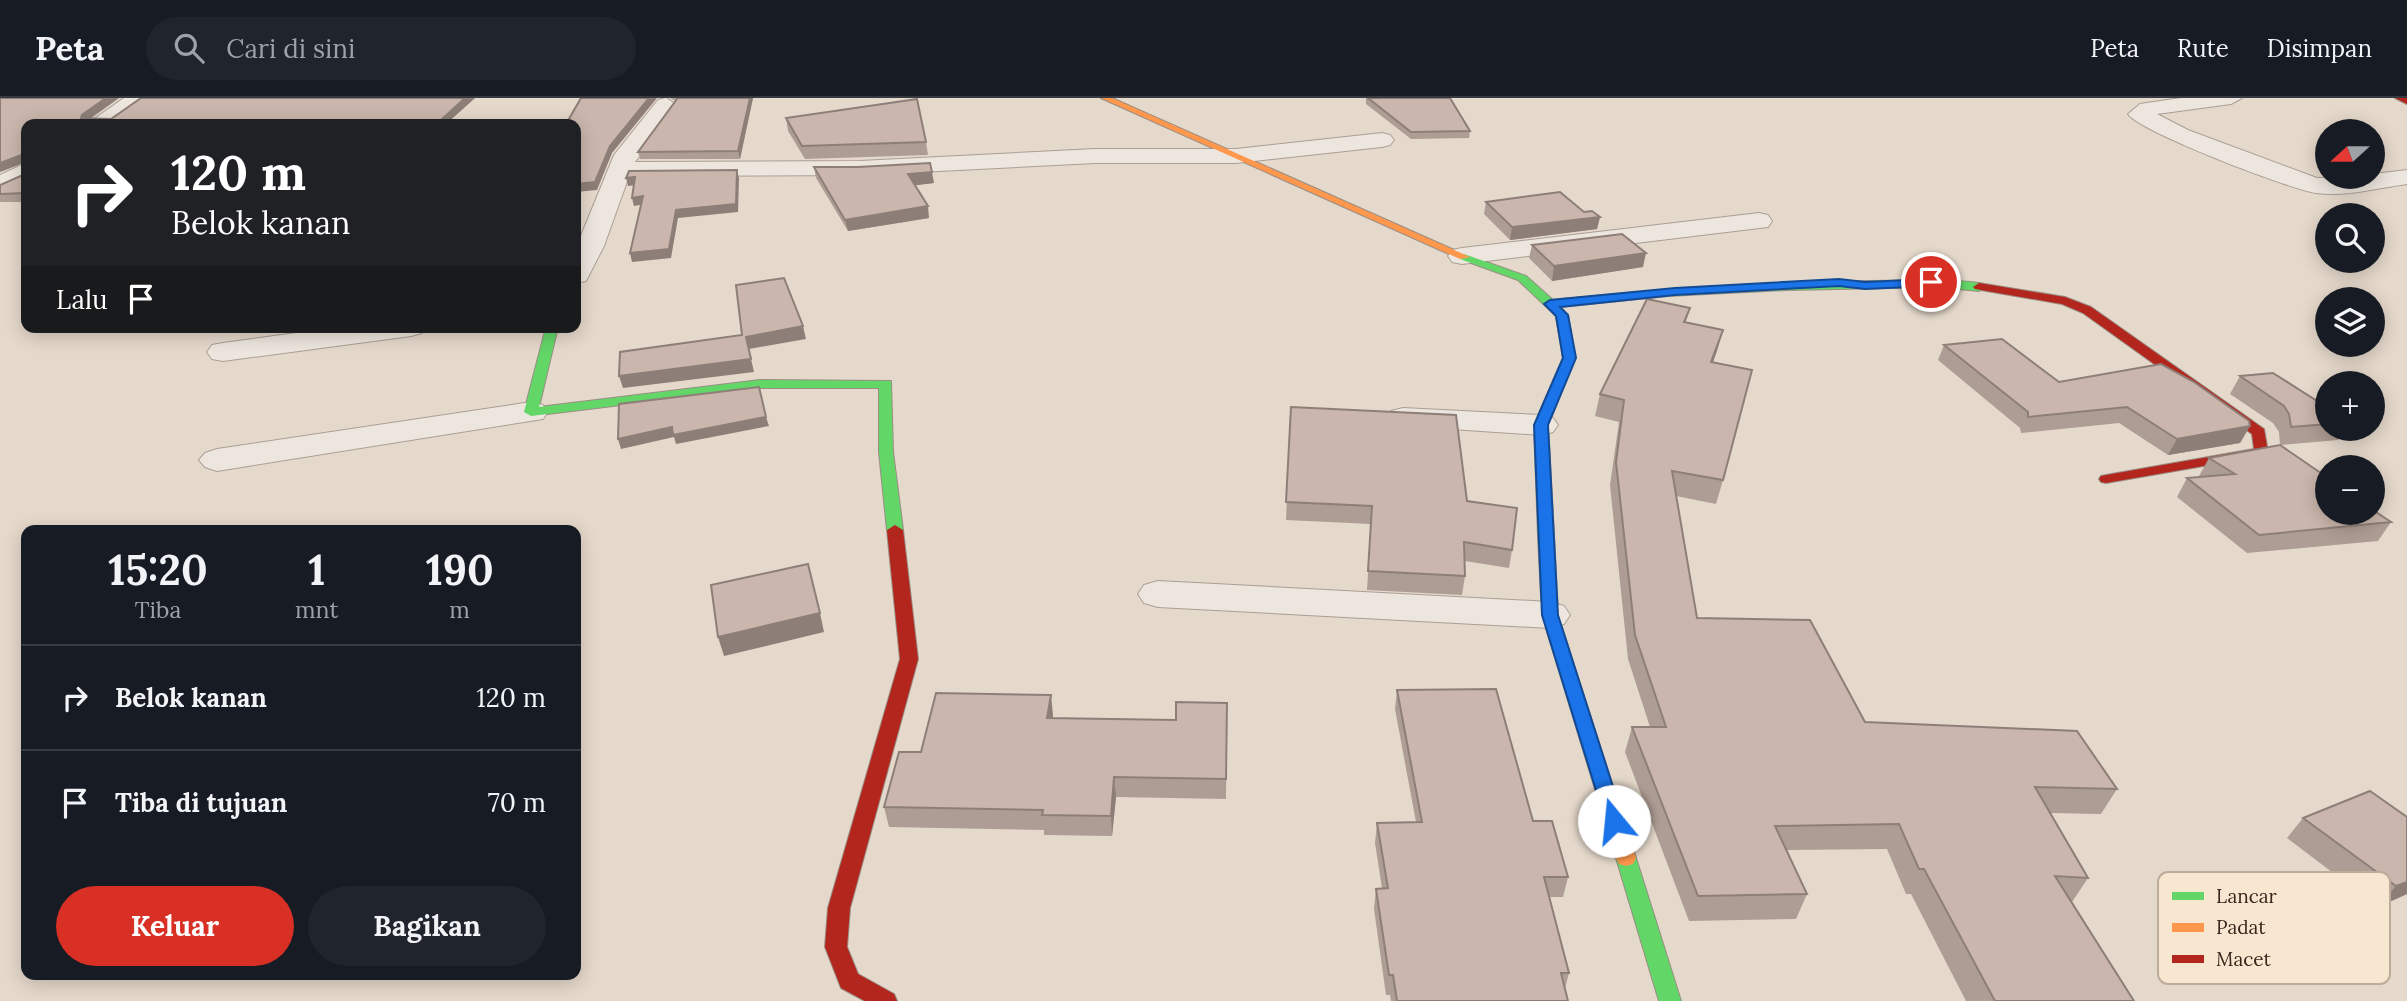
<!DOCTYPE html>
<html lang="id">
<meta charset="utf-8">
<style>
body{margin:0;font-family:Lora,serif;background:#20242c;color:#f1f3f6;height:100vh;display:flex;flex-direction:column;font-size:26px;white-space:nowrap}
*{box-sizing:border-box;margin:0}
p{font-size:23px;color:#9ea1a6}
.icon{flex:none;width:38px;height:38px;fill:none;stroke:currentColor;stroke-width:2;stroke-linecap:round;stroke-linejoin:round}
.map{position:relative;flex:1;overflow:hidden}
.panel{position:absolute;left:21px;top:427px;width:560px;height:455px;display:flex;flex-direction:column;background:#171b24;border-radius:14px;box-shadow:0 4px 18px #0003}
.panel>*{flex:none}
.guide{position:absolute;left:21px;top:21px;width:560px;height:214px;border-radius:14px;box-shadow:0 4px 18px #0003;background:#202124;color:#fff;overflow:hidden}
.needle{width:46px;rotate:249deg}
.tools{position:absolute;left:2315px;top:21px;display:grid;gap:14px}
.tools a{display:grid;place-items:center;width:70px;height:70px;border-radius:50%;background:#171b24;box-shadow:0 4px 18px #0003;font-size:35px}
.pin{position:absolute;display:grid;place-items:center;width:60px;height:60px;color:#fff;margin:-30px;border:4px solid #fff;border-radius:50%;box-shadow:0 2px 7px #0007}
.me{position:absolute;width:77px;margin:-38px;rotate:343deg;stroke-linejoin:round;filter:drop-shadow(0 0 5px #0008)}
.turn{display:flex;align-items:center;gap:24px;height:147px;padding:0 35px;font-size:32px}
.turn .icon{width:91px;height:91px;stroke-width:2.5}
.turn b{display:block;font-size:49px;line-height:60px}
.then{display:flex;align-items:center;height:66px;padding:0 35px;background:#0003;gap:14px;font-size:26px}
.eta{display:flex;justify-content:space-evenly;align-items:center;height:119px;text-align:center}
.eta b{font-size:42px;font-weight:700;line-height:49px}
.action{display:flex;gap:14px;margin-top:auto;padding:14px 35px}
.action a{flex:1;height:80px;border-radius:42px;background:#d93025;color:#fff;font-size:28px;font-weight:700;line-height:80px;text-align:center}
.action a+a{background:#20242c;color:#f1f3f6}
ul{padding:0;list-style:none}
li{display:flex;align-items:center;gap:21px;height:105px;padding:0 35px;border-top:2px solid #363941}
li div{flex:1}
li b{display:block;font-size:26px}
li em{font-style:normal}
header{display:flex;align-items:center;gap:42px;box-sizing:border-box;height:98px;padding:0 35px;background:#171b24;border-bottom:2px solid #363941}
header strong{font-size:33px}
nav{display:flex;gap:38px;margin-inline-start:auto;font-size:24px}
.search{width:490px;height:63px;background:#20242c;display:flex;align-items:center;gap:18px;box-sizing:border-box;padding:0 24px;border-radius:38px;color:#9ea1a6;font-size:26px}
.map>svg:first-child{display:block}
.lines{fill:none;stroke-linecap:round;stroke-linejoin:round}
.street-casing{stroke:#aa9f95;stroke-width:2}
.fast-casing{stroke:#9a8e84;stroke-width:2}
.slow-casing{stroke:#9a8e84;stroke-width:2}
.jam-casing{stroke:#9a8e84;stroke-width:2}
.street{fill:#ede6de;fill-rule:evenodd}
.fast{fill:#63d668;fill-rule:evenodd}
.slow{fill:#ff974d;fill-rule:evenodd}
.jam{fill:#b3261e;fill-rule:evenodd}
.wall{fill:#ae9d94}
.shaded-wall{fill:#8d7f78}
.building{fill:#cab6ac;stroke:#8d7f78;stroke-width:2}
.route{fill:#1a73e8;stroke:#114b97;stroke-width:2}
.key{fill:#f7e6d0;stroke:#beac9a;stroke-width:2}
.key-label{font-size:19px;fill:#39261c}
</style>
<header>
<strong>Peta</strong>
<div class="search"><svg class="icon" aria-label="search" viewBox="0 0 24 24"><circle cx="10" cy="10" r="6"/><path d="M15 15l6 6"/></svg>Cari di sini</div>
<nav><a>Peta</a><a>Rute</a><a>Disimpan</a></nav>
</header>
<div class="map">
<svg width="2407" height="903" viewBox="0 0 2407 903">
<rect width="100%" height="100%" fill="#e5d9cb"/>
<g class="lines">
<defs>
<g id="street">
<path d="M124,0H150L113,26H87Z"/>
<path d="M666,0L677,7L635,64L860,63L1095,51H1236L1382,35L1390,37L1394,42L1390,47L1382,49L1236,65H1095L860,77L629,78L604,148L586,183L576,185V150L614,57L658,2Z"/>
<path d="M2181,0H2242L2231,6L2157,16L2188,32L2317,80L2373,79V76L2407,72V86C2377,90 2346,99 2316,95C2290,91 2140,34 2128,16L2140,6Z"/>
<path d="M26,65V82L0,95V77Z"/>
<path d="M1759,115L1768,117L1772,123L1768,129L1462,166L1452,164L1448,158L1452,152L1462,150Z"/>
<path d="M340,229H426L422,235L411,238L223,263L212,261L207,254L212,247L223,245Z"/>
<path d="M531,304L543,307L548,314L543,321L217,373L205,369L199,362L205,355L217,351Z"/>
<path d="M1403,310L1541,317L1553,320L1558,327L1553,334L1541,337L1391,327L1386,320L1391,313Z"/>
<path d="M1158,483L1550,504L1564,508L1570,517L1564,526L1550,530L1158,509L1144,505L1138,496L1144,487Z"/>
</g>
<g id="fast">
<path d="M1464,156L1526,178L1553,202C1658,191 1762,184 1867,183C1905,183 1942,180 1979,185L1985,189L1979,193L1937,189L1787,192L1668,198L1560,209L1568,217L1575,260L1548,327L1554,438L1546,443L1538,438L1534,327L1563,260L1556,218L1518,182L1460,161V157Z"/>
<path d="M546,229H558L539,309L760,282L891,283L893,354L903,432L895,437L887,432L879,354V290H760L531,318L524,314Z"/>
<path d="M1626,752L1633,754L1636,760L1681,903H1659L1616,760L1619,754Z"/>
</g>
<g id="slow">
<path d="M1101,0H1112L1470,159L1460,161Z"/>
<path d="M1546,433L1554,438L1558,517L1636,760L1633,766L1626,768L1619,766L1616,760L1542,517L1538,438Z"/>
</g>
<g id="jam">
<path d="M2395,0H2407V6Z"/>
<path d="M1979,185L2065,199L2091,209L2264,331L2268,354L2261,358L2106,385L2101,384L2099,381L2101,378L2106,377L2254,351L2252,336L2083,215L2062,206L1975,191L1973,189Z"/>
<path d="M895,427L903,432L918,561L850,810L847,849L858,876L894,896L897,903H865L841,890L825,849L828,810L900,561L887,432Z"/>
</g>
</defs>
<use href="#street" class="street-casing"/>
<use href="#fast" class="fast-casing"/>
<use href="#slow" class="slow-casing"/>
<use href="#jam" class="jam-casing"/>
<use href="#street" class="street"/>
<use href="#fast" class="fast"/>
<use href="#slow" class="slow"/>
<use href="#jam" class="jam"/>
</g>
<g class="wall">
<path d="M0,0H119L90,21H111L475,0L446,26H26V104H0V87L23,77V65L0,74Z"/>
<path d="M670,0H753L740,61H640L638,54L676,3Z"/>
<path d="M1366,0H1450L1470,33L1469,40L1411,41L1366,6Z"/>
<path d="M786,20L926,44L928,57L805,61L788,33Z"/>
<path d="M814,69L934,85L915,87L929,120L848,133L816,80Z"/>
<path d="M1486,104L1584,114L1600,119L1597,131L1510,142L1484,116Z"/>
<path d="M1532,147L1643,169L1552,183L1529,160Z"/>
<path d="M1690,210L1686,224L1723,232L1713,264L1723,382L1716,406L1676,398L1697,520L1865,624L2117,691L2101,716L2050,715L2088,780L2072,804L2134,903H1966L1911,796H1906L1887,751L1787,752L1807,796L1796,821L1689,823L1625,654L1632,629H1650L1628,561L1610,387L1619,324L1595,318L1600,296Z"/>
<path d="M1944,247L2059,284L2250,328L2240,345L2168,357L2119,325L2021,335L2020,330L1938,262Z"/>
<path d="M2240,278L2328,310V331H2345L2338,342L2281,347L2391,424L2378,443L2247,455L2177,399L2187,380L2201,379L2199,378L2209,360L2280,347L2279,334L2273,325L2230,296Z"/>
<path d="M1291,309L1467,403L1512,452L1509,470L1465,463V478L1462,497L1367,492L1371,426L1286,422Z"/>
<path d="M1397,592L1533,723L1568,779L1563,799H1549L1569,875L1565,890L1568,903H1391L1390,897H1386L1374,811L1376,791L1382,790L1375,745L1377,725L1416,724L1395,611Z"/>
<path d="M1227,605L1226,701L1116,699L1112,738L1044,737V732L889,729L884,709L921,654L1053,617V620L1176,622Z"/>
<path d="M2407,719V796L2378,809L2287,740L2303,720Z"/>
</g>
<g class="shaded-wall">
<path d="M106,0H119L85,24L81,20L82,17Z"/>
<path d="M465,0H475L446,26H443L441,22Z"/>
<path d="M649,0H657L612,55L597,92L576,94V86L610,48Z"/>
<path d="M750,0H753L740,61L738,53Z"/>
<path d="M24,56L26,64L0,74V65Z"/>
<path d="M737,72L739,80L738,114L678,120L671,160L632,164L630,155L676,112Z"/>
<path d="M932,74L934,85L910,88L908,76Z"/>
<path d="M635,79L637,87L628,88L626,80Z"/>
<path d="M643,98L645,106L634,108L632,100Z"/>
<path d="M928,108L929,120L848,133L845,122Z"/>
<path d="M1600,119L1597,131L1510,142L1512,129Z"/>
<path d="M1646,155L1643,169L1552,183L1554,168Z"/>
<path d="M803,228L806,241L749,251L746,239Z"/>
<path d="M1723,232L1717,253L1705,286L1711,264Z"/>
<path d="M751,261L754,274L623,290L619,278Z"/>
<path d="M766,319L769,328L676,346L674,339L621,351L618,341L672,329Z"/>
<path d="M2250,328L2240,345L2168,357L2177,341Z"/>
<path d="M820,515L824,534L724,558L718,539Z"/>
<path d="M1051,597L1053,617L1050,640L1047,620Z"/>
<path d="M1114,679L1116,699L1112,738L1111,718Z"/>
<path d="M2407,784V796L2378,809L2396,788Z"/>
</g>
<g class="building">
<path d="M0,0H106L82,17L81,20L111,21L141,0H465L441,22L312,24L309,26H26V95L0,96V87L23,77L24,56L0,65Z"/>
<path d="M581,0H649L610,48L595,84L576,86V26H566Z"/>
<path d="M677,0H750L738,53L638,54L677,1Z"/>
<path d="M1368,0H1450L1470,33L1411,34Z"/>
<path d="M917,1L926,44L802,48L786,20Z"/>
<path d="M930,65L932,74L908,76L928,108L845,122L814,69H858Z"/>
<path d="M737,72L736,106L676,112L669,151L630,155L643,98L632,100L635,79L626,80L629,73Z"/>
<path d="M1560,94L1584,114L1592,113L1600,119L1512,129L1486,104Z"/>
<path d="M1622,136L1646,155L1554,168L1532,147Z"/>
<path d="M784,180L803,228L746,239L751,261L619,278L620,254L742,237L736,187Z"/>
<path d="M1647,201L1690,210L1684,224L1723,232L1711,264L1752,272L1723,382L1672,373L1697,520L1810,522L1865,624L2077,633L2117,691L2035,689L2088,780L2055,778L2134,903H1995L1924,771H1919L1899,726L1775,728L1807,796L1698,798L1632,629H1666L1635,537L1616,364L1624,302L1600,296Z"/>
<path d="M2002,241L2059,284L2161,266L2194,284L2249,323L2250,328L2177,341L2127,309L2028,319V314L1944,247Z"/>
<path d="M2273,275L2328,310V326L2291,329L2289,316L2284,308L2240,278Z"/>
<path d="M759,289L766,319L673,337L672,329L618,341L619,306Z"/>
<path d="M1291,309L1456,317L1467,403L1517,410L1512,452L1464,444L1465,478L1368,473L1372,408L1286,404Z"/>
<path d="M2280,347L2328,380V415H2373V412L2391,424L2259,437L2187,380L2235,376L2209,360Z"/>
<path d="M808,466L820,515L718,539L711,487Z"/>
<path d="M1496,591L1533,723H1552L1568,779H1544L1569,875H1561L1568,903H1397L1393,877H1389L1376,791L1388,790L1377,725L1422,724L1397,592Z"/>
<path d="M936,595L1051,597L1047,620L1176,622V604L1227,605L1226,681L1114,679L1111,718L1042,717L1043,712L884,709L899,654H921Z"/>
<path d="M2370,693L2407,719V784L2396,788L2303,720Z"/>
</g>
<path class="route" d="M1839,181L1865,184L1931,181L1937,184L1931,188L1865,191L1839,188L1675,197L1560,209L1568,217L1576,260L1548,327L1558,517L1624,723L1621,728H1607L1542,517L1534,327L1563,260L1556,218L1544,206L1550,202L1675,190Z"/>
<rect x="2158" y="774" width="232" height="112" rx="10" class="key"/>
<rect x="2172" y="794" width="32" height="8" fill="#63d668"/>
<rect x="2172" y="825" width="32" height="9" fill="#ff974d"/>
<rect x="2172" y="857" width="32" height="8" fill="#b3261e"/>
<g class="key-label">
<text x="2216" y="805">Lancar</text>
<text x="2216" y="836">Padat</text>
<text x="2216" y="868">Macet</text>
</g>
</svg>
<div class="tools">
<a><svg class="needle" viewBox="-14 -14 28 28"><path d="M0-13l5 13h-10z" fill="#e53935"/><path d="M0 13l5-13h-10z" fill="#9ea1a6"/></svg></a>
<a><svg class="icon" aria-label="search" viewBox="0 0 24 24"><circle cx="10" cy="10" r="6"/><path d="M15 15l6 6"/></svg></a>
<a><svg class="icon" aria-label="layers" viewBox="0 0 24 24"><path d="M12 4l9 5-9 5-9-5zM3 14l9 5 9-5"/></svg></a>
<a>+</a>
<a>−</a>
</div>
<div class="pin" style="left:1931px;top:184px;background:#d93025"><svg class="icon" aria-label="arrive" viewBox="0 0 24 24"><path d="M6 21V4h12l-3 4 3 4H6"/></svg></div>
<svg class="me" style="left:1614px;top:723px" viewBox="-20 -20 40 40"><circle r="19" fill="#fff"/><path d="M0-13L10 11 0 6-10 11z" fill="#1a73e8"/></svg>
<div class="guide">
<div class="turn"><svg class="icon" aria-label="right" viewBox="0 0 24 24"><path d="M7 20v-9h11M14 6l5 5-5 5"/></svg><div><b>120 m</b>Belok kanan</div></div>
<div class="then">Lalu<svg class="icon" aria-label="arrive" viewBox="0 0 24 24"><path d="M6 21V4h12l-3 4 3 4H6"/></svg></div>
</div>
<section class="panel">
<div class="eta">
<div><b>15:20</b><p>Tiba</p></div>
<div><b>1</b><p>mnt</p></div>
<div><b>190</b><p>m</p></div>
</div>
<ul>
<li><svg class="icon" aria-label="right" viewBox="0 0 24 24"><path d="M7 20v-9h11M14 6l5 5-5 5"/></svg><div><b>Belok kanan</b></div><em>120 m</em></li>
<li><svg class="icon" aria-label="arrive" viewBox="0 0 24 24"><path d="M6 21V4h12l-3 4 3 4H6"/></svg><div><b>Tiba di tujuan</b></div><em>70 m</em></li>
</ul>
<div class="action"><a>Keluar</a><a>Bagikan</a></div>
</section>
</div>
